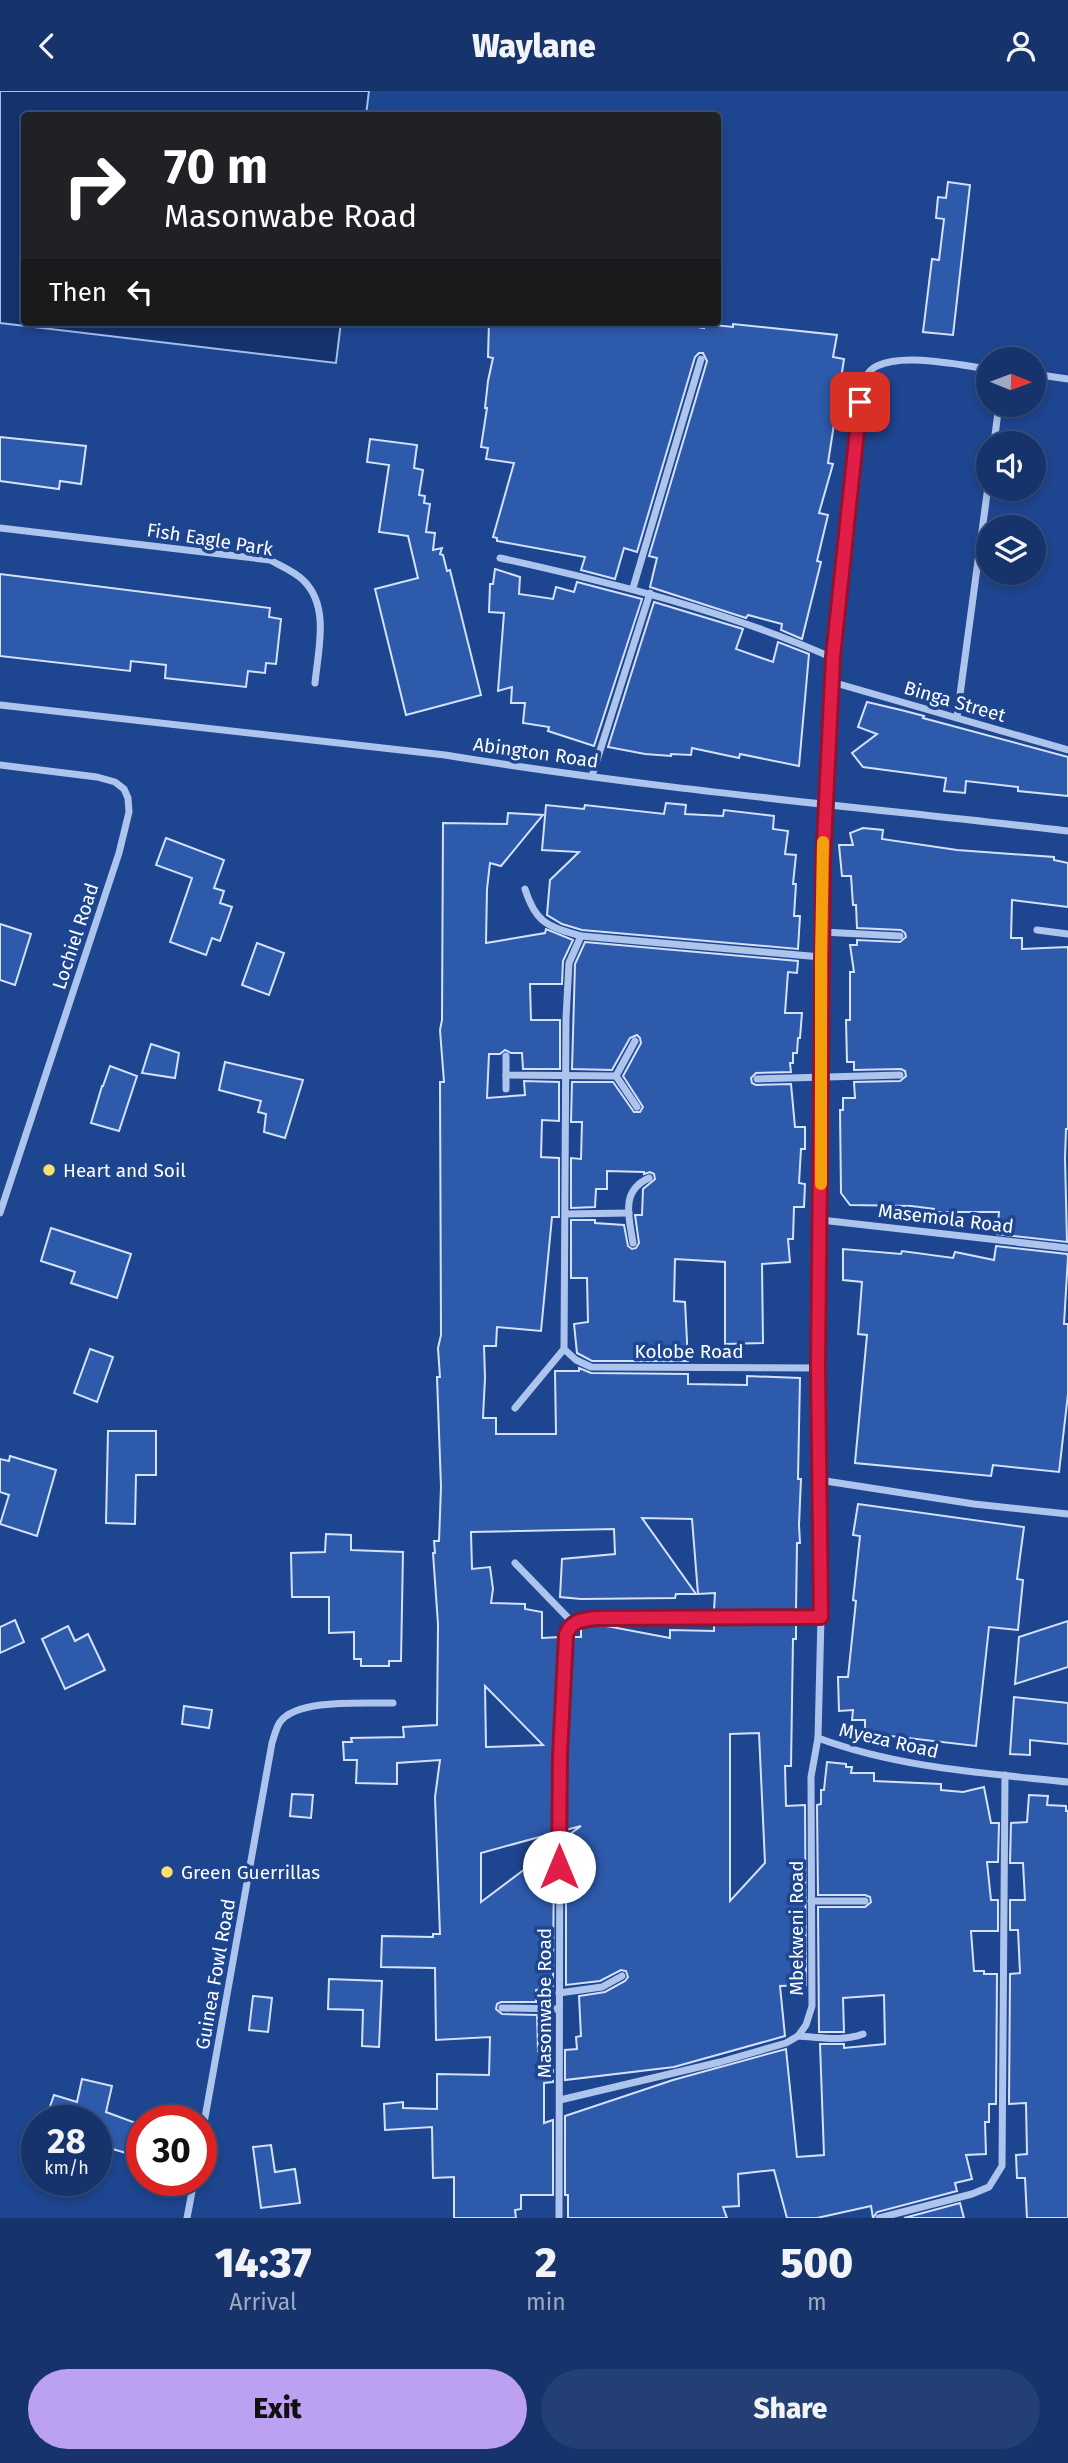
<!DOCTYPE html>
<style>
body{margin:0;font-family:"Fira Sans",sans-serif;background:#233f73;color:#f1f3f6;height:100vh;display:flex;flex-direction:column;font-size:26px;white-space:nowrap}
*{box-sizing:border-box;margin:0}
p{font-size:23px;color:#9eaac1}
.icon{flex:none;width:38px;height:38px;fill:none;stroke:currentColor;stroke-width:2;stroke-linecap:round;stroke-linejoin:round}
.map{position:relative;height:2127px;overflow:hidden}
.drawer{display:flex;flex-direction:column;background:#16346b;flex:1}
.drawer>*{flex:none}
.guide{position:absolute;left:21px;top:21px;width:700px;height:214px;border-radius:7px;box-shadow:0 4px 10px #0003,0 0 0 2px #354f7e;background:#202124;color:#fff;overflow:hidden}
.needle{width:46px;rotate:91deg}
.fabs{position:absolute;left:976px;top:256px;display:grid;gap:14px}
.fabs a{display:grid;place-items:center;width:70px;height:70px;border-radius:50%;background:#16346b;box-shadow:0 4px 10px #0003,0 0 0 2px #354f7e;font-size:35px}
.speed{position:absolute;left:21px;top:2014px;display:flex;gap:14px;font-size:35px;font-weight:700;text-align:center}
.speed>*{display:grid;place-content:center;width:91px;height:91px;border-radius:50%;background:#16346b;box-shadow:0 4px 10px #0003,0 0 0 2px #354f7e;line-height:1}
.speed small{font-size:18px;font-weight:400}
.speed .limit{border:10px solid #d22;background:#fff;color:#111}
.pin{position:absolute;display:grid;place-items:center;width:60px;height:60px;color:#fff;margin:-30px;border-radius:14px;box-shadow:0 4px 10px #0006}
.me{position:absolute;width:77px;margin:-38px;rotate:0deg;stroke-linejoin:round;filter:drop-shadow(0 0 5px #0008)}
.turn{display:flex;align-items:center;gap:24px;height:147px;padding:0 28px;font-size:32px}
.turn .icon{width:91px;height:91px;stroke-width:2.5}
.turn b{display:block;font-size:49px;line-height:60px}
.then{display:flex;align-items:center;height:66px;padding:0 28px;background:#0003;gap:14px;font-size:26px}
.eta{display:flex;justify-content:space-evenly;align-items:center;height:119px;text-align:center}
.eta b{font-size:42px;font-weight:800;line-height:49px}
.action{display:flex;gap:14px;margin-top:auto;padding:14px 28px}
.action a{flex:1;height:80px;border-radius:42px;background:#bca0f2;color:#111;font-size:28px;font-weight:800;line-height:80px;text-align:center}
.action a+a{background:#233f73;color:#f1f3f6}
header{display:flex;justify-content:space-between;align-items:center;height:91px;padding:0 28px;background:#16346b;font-size:32px;font-weight:800}
.map>svg:first-child{display:block}
.water{fill:#15326d;stroke:#a1beee;stroke-width:2}
.building{fill:#2e5aac;stroke:#d3e1f9;stroke-width:2;fill-rule:evenodd}
.lines{fill:none;stroke-linecap:round;stroke-linejoin:round}
.street{stroke:#adc4ed;stroke-width:7}
.route-casing{stroke:#92132f;stroke-width:18}
.route{stroke:#e11d48;stroke-width:12}
.slow{stroke:#f59e0b;stroke-width:12}
.poi-dot{fill:#fbe06d;stroke:#1e458f;stroke-width:2.5}
.labels{text-anchor:middle;stroke-width:7;stroke-linejoin:round;paint-order:stroke}
.street-label{font-size:19px;fill:#fff;stroke:#1e458f}
.poi-label{font-size:19px;fill:#fff;stroke:#1e458f;text-anchor:start}
</style>
<header><svg class="icon" aria-label="back" viewBox="0 0 24 24"><path d="M15 5l-7 7 7 7"/></svg>Waylane<svg class="icon" aria-label="person" viewBox="0 0 24 24"><circle cx="12" cy="8" r="4"/><path d="M4 21q1-7 8-7t8 7"/></svg></header>
<div class="map">
<svg width="1068" height="2127" viewBox="0 0 1068 2127">
<rect width="100%" height="100%" fill="#1e458f"/>
<path class="water" d="M0,0H369L366,24H24V231H341L336,272L0,232Z"/>
<g class="building">
<path d="M948,91L970,94L953,244L923,241L932,168L939,169L944,128L936,127L938,106L946,107Z"/>
<path d="M489,231H668L704,237V233L733,236V233L837,244L833,266L844,268L828,372L833,373L819,422L828,424L817,470L821,471L802,548L781,539L782,533L748,524L746,527L650,496L657,467L649,465L707,270L703,262H699L695,266L637,461L624,457L615,488L581,479L585,466L497,450V447L493,446L514,372L486,368L488,357L481,356L487,317H485L488,290L493,267L488,266Z"/>
<path d="M0,346L86,355L81,393L60,390L59,398L0,390Z"/>
<path d="M370,348L417,354L414,377L423,379L419,404L425,405L424,412L430,413L426,441L435,442L433,459L442,457L440,463L443,464L447,480L450,479L481,604L406,624L375,498L418,487L408,445L379,441L389,374L367,371Z"/>
<path d="M495,478L520,486L519,503L553,508L556,496L574,501L577,491L642,508L594,655L548,640L549,636L523,632L525,612H511L512,596L498,600L504,522L489,521L490,493H493Z"/>
<path d="M0,483L270,517L269,526L281,528L276,573L266,572L265,582L248,580L246,596L165,587L166,574L131,570L130,580L0,565Z"/>
<path d="M654,511L743,538L736,558L773,571L778,551L809,563L799,675L740,663L739,667L692,657L691,664L671,663V665L645,663L608,656Z"/>
<path d="M867,611L901,619L924,625L923,627L1068,666V705L1018,700V696L966,690L965,702L944,700L946,687L863,676L852,662L877,643L858,636Z"/>
<path d="M666,712L686,714L685,723L723,725L724,719L774,725L773,738L788,740L785,763L796,764L793,793H796L794,825H800L798,858L582,839L562,833L547,824L550,789L579,761L542,759L546,714L584,718L585,714L664,723Z"/>
<path d="M508,722L543,724L501,775L490,772L487,798L486,852L545,842L546,838L573,849L563,870L562,893H530L531,929H560V978H523L522,962H511L505,959L500,963H489L487,1007L525,1004L524,990L559,991V1030L542,1029L541,1066L559,1067V1126H552L541,1240L497,1236L496,1255H484L485,1287L483,1327H496V1343H556L555,1280H579V1277L591,1282L688,1283V1293L747,1294V1285L800,1287L798,1388H801L799,1434L800,1452H797L796,1520H714L715,1502L698,1503L692,1428L642,1427L696,1503H676L675,1507L581,1508L560,1506L562,1468L615,1463L614,1438L471,1441L472,1478L490,1476L493,1498L491,1512L525,1513V1518L542,1521V1547L560,1546L554,1664V1742L481,1762V1811L554,1756L553,1895L536,1899V1911H501L497,1913L496,1918L502,1923L537,1924L538,1960L553,1959V1991L544,1992V2032L553,2029V2104H521V2118L515,2119L516,2127H454V2086L433,2087L432,2036L385,2039L384,2013L403,2011V2017L437,2018V1983L489,1984L490,1946L436,1949L435,1877L381,1876L382,1845L433,1846V1843H440L435,1706L440,1669L397,1672V1693L356,1692L357,1669H344L343,1651H352L351,1647L404,1646L403,1636L437,1634L438,1533L433,1462H435L434,1450H439L441,1396L437,1286H440L438,1257L441,1244L440,991H444L440,939L442,929L443,732L507,733ZM485,1595L543,1654L486,1656Z"/>
<path d="M863,737L883,739L882,748L957,759L1054,766V769L1068,772V816L1012,809L1011,847H1022V858L1068,856V1038H1066L1065,1067L1067,1151L997,1143L999,1121H934V1118L911,1115L850,1114L841,1102L840,1019H843V1007H855L854,991L900,990L906,985L905,980L901,978L854,979V971H847L846,929H850V881H854L850,854H857V849L900,851L906,846L905,842L901,839L857,837L856,814H853L851,785H842L839,754H853L850,742Z"/>
<path d="M166,747L224,769L214,797L224,800L220,812L232,816L220,850L212,847L206,864L170,851L192,787L156,774Z"/>
<path d="M0,833L31,843L15,894L0,889Z"/>
<path d="M585,851L798,870L797,882L788,881L785,922H802L800,947H798L797,962H793V972H790L791,981L756,982L751,987L752,992L756,994L791,993L795,1036H805V1058H801L799,1092L805,1093L804,1116H794L793,1148H788L790,1171L762,1173L763,1252L725,1253V1171L675,1168L674,1210L685,1211L688,1270H592L577,1262L574,1233L588,1231L587,1187H571V1129H595V1132L624,1134L628,1155L632,1158L636,1157L639,1152L635,1124H642L643,1098L655,1088L654,1083L650,1081L644,1083V1081L607,1080V1098H596L595,1116L571,1117V1067L581,1068L582,1031H571L572,991H613L634,1021H640L643,1016L623,985L641,952L640,947L637,944L630,947L612,979L572,978L575,873Z"/>
<path d="M257,852L284,862L269,904L242,894Z"/>
<path d="M151,953L179,962L175,987L142,982Z"/>
<path d="M225,971L303,989L285,1047L264,1041L266,1023L258,1021L261,1010L219,999Z"/>
<path d="M110,975L137,985L119,1040L91,1032L102,995H103Z"/>
<path d="M51,1137L131,1163L117,1207L71,1192L75,1181L41,1170Z"/>
<path d="M996,1155L1067,1163L1068,1166L1064,1233H1068V1303L1059,1381L993,1374L991,1385L855,1372L867,1244L858,1243L862,1191L843,1189V1158L901,1163L902,1160L953,1167L955,1161L994,1169Z"/>
<path d="M90,1258L113,1266L97,1311L74,1302Z"/>
<path d="M108,1340H156V1384H136L135,1433L106,1432Z"/>
<path d="M10,1365L56,1379L37,1445L0,1433L9,1404L0,1401V1368L9,1370Z"/>
<path d="M858,1413L1024,1436L1017,1488L1023,1489L1018,1539L989,1536L976,1655L865,1642V1629H852L853,1619L839,1620L838,1586H848L856,1510L853,1509L860,1445L853,1444Z"/>
<path d="M326,1443L351,1444V1459L403,1461L401,1570H389V1575H361V1568H354V1541L329,1542V1506H292L291,1462L325,1461Z"/>
<path d="M15,1529L24,1551L0,1562V1536Z"/>
<path d="M1068,1530V1576L1015,1593L1019,1546Z"/>
<path d="M796,1532V1548H793L791,1675H785L786,1715L805,1714L806,1894L780,1895L785,1945L674,1976L565,1989V1959L577,1958L576,1946L581,1945L579,1905L605,1901L625,1890L628,1886L626,1880L621,1879L600,1890L566,1894V1746L581,1735L566,1739V1664L572,1546H581V1536L596,1533L670,1547V1539L714,1540V1533ZM759,1642L765,1772L730,1810V1643Z"/>
<path d="M68,1535L75,1550L88,1543L105,1579L65,1598L42,1548Z"/>
<path d="M1014,1606L1068,1612V1653L1030,1649V1664L1010,1663Z"/>
<path d="M184,1615L212,1619L209,1637L182,1633Z"/>
<path d="M827,1671L846,1673V1676H852L851,1682H874V1690L941,1693V1699L963,1701L984,1696L991,1732H999L998,1771H987L991,1809H998V1840H971L974,1880H984V1883H997L996,2013H989V2031H985L986,2063L966,2064L972,2088L955,2092L957,2100L877,2121L873,2127L871,2115L817,2127H787L774,2079L738,2083L739,2115L723,2116L727,2127H568V2104H565V2025L673,1989L786,1958L797,2066L824,2064L820,1953H844V1957L885,1953L884,1904L843,1907L844,1941H819L818,1816H865L871,1811L870,1806L865,1804H818L817,1714L821,1713V1699H824Z"/>
<path d="M292,1703L313,1704L311,1727L290,1725Z"/>
<path d="M1029,1704L1048,1705L1047,1714L1066,1715V1720H1068V2127H1027L1025,2087H1017L1016,2064L1027,2063L1026,2012L1009,2013L1010,1883L1020,1882L1018,1839H1010V1809H1025L1023,1772H1010L1011,1732L1027,1731Z"/>
<path d="M329,1888L382,1890L379,1956L362,1955L363,1919L328,1918Z"/>
<path d="M253,1905L272,1907L268,1941L249,1939Z"/>
<path d="M82,1988L112,1995L106,2021L136,2032L126,2062L96,2053V2030H45L54,2004L77,2011Z"/>
<path d="M271,2054L275,2081L295,2078L300,2112L261,2117L253,2056Z"/>
<path d="M960,2112L964,2127H904Z"/>
</g>
<g class="lines">
<g class="street">
<path d="M989,278C958,274 905,262 877,275C872,277 868,282 865,287L850,383L833,567L823,773L818,1277L821,1526L818,1647C899,1677 984,1682 1068,1691"/>
<path d="M1034,283L1068,288"/>
<path d="M994,352L999,313"/>
<path d="M0,437L270,469C281,475 296,481 304,490C330,516 318,559 315,592"/>
<path d="M500,467C613,492 727,520 833,567"/>
<path d="M633,497L701,268"/>
<path d="M832,591L1068,659"/>
<path d="M0,614L445,664C652,698 860,716 1068,740"/>
<path d="M957,626L989,388"/>
<path d="M0,674L97,686L115,691L124,698L128,707L129,721L119,762L0,1122"/>
<path d="M592,685L650,502"/>
<path d="M525,798C536,833 548,835 581,845"/>
<path d="M1037,839L1068,843"/>
<path d="M822,841L900,845"/>
<path d="M506,965V984L616,985"/>
<path d="M616,985L635,950"/>
<path d="M616,985L637,1016"/>
<path d="M757,988L900,984"/>
<path d="M506,998V984"/>
<path d="M566,1123L629,1122"/>
<path d="M821,1129L1068,1157"/>
<path d="M633,1152C629,1126 620,1100 649,1087"/>
<path d="M818,1277L591,1276L576,1269L564,1258L566,927L569,872L581,845L821,866"/>
<path d="M515,1317L564,1258"/>
<path d="M819,1389L974,1413L1068,1423"/>
<path d="M515,1472L573,1532"/>
<path d="M811,1810H865"/>
<path d="M559,1902L602,1896L622,1885"/>
<path d="M502,1917L559,1918"/>
<path d="M798,1945C820,1946 842,1951 863,1943"/>
<path d="M560,2009L720,1971L786,1952L798,1945L806,1934L812,1915L811,1686L818,1647"/>
<path d="M201,2049L272,1652C274,1646 276,1637 280,1631C298,1607 365,1613 393,1612"/>
<path d="M187,2127L194,2090"/>
<path d="M559,2127L560,1664L566,1544C571,1530 582,1529 596,1527L821,1526"/>
<path d="M879,2127L972,2103L989,2096L1002,2075L1005,1684"/>
</g>
</g>
<g class="lines">
<defs>
<path id="route" d="M559,1776L560,1664L566,1544C571,1529 582,1529 596,1527L821,1526L818,1277L823,773L833,566L860,311"/>
</defs>
<use href="#route" class="route-casing"/>
<use href="#route" class="route"/>
<path class="slow" d="M821,1093V866L823,751"/>
</g>
<g class="poi-dot">
<circle cx="49" cy="1079" r="7"/>
<circle cx="167" cy="1781" r="7"/>
</g>
<g class="labels">
<g class="street-label">
<text transform="translate(210 448) rotate(9)" y="7">Fish Eagle Park</text>
<text transform="translate(955 610) rotate(16)" y="7">Binga Street</text>
<text transform="translate(536 661) rotate(8)" y="7">Abington Road</text>
<text transform="translate(75 845) rotate(-72)" y="7">Lochiel Road</text>
<text transform="translate(946 1127) rotate(7)" y="7">Masemola Road</text>
<text x="689" y="1267">Kolobe Road</text>
<text transform="translate(889 1649) rotate(13)" y="7">Myeza Road</text>
<text transform="translate(796 1837) rotate(-90)" y="7">Mbekweni Road</text>
<text transform="translate(215 1883) rotate(-80)" y="7">Guinea Fowl Road</text>
<text transform="translate(544 1912) rotate(-90)" y="7">Masonwabe Road</text>
</g>
<g class="poi-label">
<text x="63" y="1086">Heart and Soil</text>
<text x="181" y="1788">Green Guerrillas</text>
</g>
</g>
</svg>
<div class="fabs">
<a><svg class="needle" viewBox="-14 -14 28 28"><path d="M0-13l5 13h-10z" fill="#e53935"/><path d="M0 13l5-13h-10z" fill="#9eaac1"/></svg></a>
<a><svg class="icon" aria-label="sound" viewBox="0 0 24 24"><path d="M4 9h4l5-4v14l-5-4H4zM17 9q2 3 0 6"/></svg></a>
<a><svg class="icon" aria-label="layers" viewBox="0 0 24 24"><path d="M12 4l9 5-9 5-9-5zM3 14l9 5 9-5"/></svg></a>
</div>
<div class="speed"><div>28<small>km/h</small></div><div class="limit">30</div></div>
<div class="pin" style="left:860px;top:311px;background:#d93025"><svg class="icon" aria-label="arrive" viewBox="0 0 24 24"><path d="M6 21V4h12l-3 4 3 4H6"/></svg></div>
<svg class="me" style="left:559px;top:1776px" viewBox="-20 -20 40 40"><circle r="19" fill="#fff"/><path d="M0-13L10 11 0 6-10 11z" fill="#e11d48"/></svg>
<div class="guide">
<div class="turn"><svg class="icon" aria-label="right" viewBox="0 0 24 24"><path d="M7 20v-9h11M14 6l5 5-5 5"/></svg><div><b>70 m</b>Masonwabe Road</div></div>
<div class="then">Then<svg class="icon" aria-label="left" viewBox="0 0 24 24"><path d="M17 20v-9H6M10 6l-5 5 5 5"/></svg></div>
</div>
</div>
<section class="drawer">
<div class="eta">
<div><b>14:37</b><p>Arrival</p></div>
<div><b>2</b><p>min</p></div>
<div><b>500</b><p>m</p></div>
</div>
<div class="action"><a>Exit</a><a>Share</a></div>
</section>
